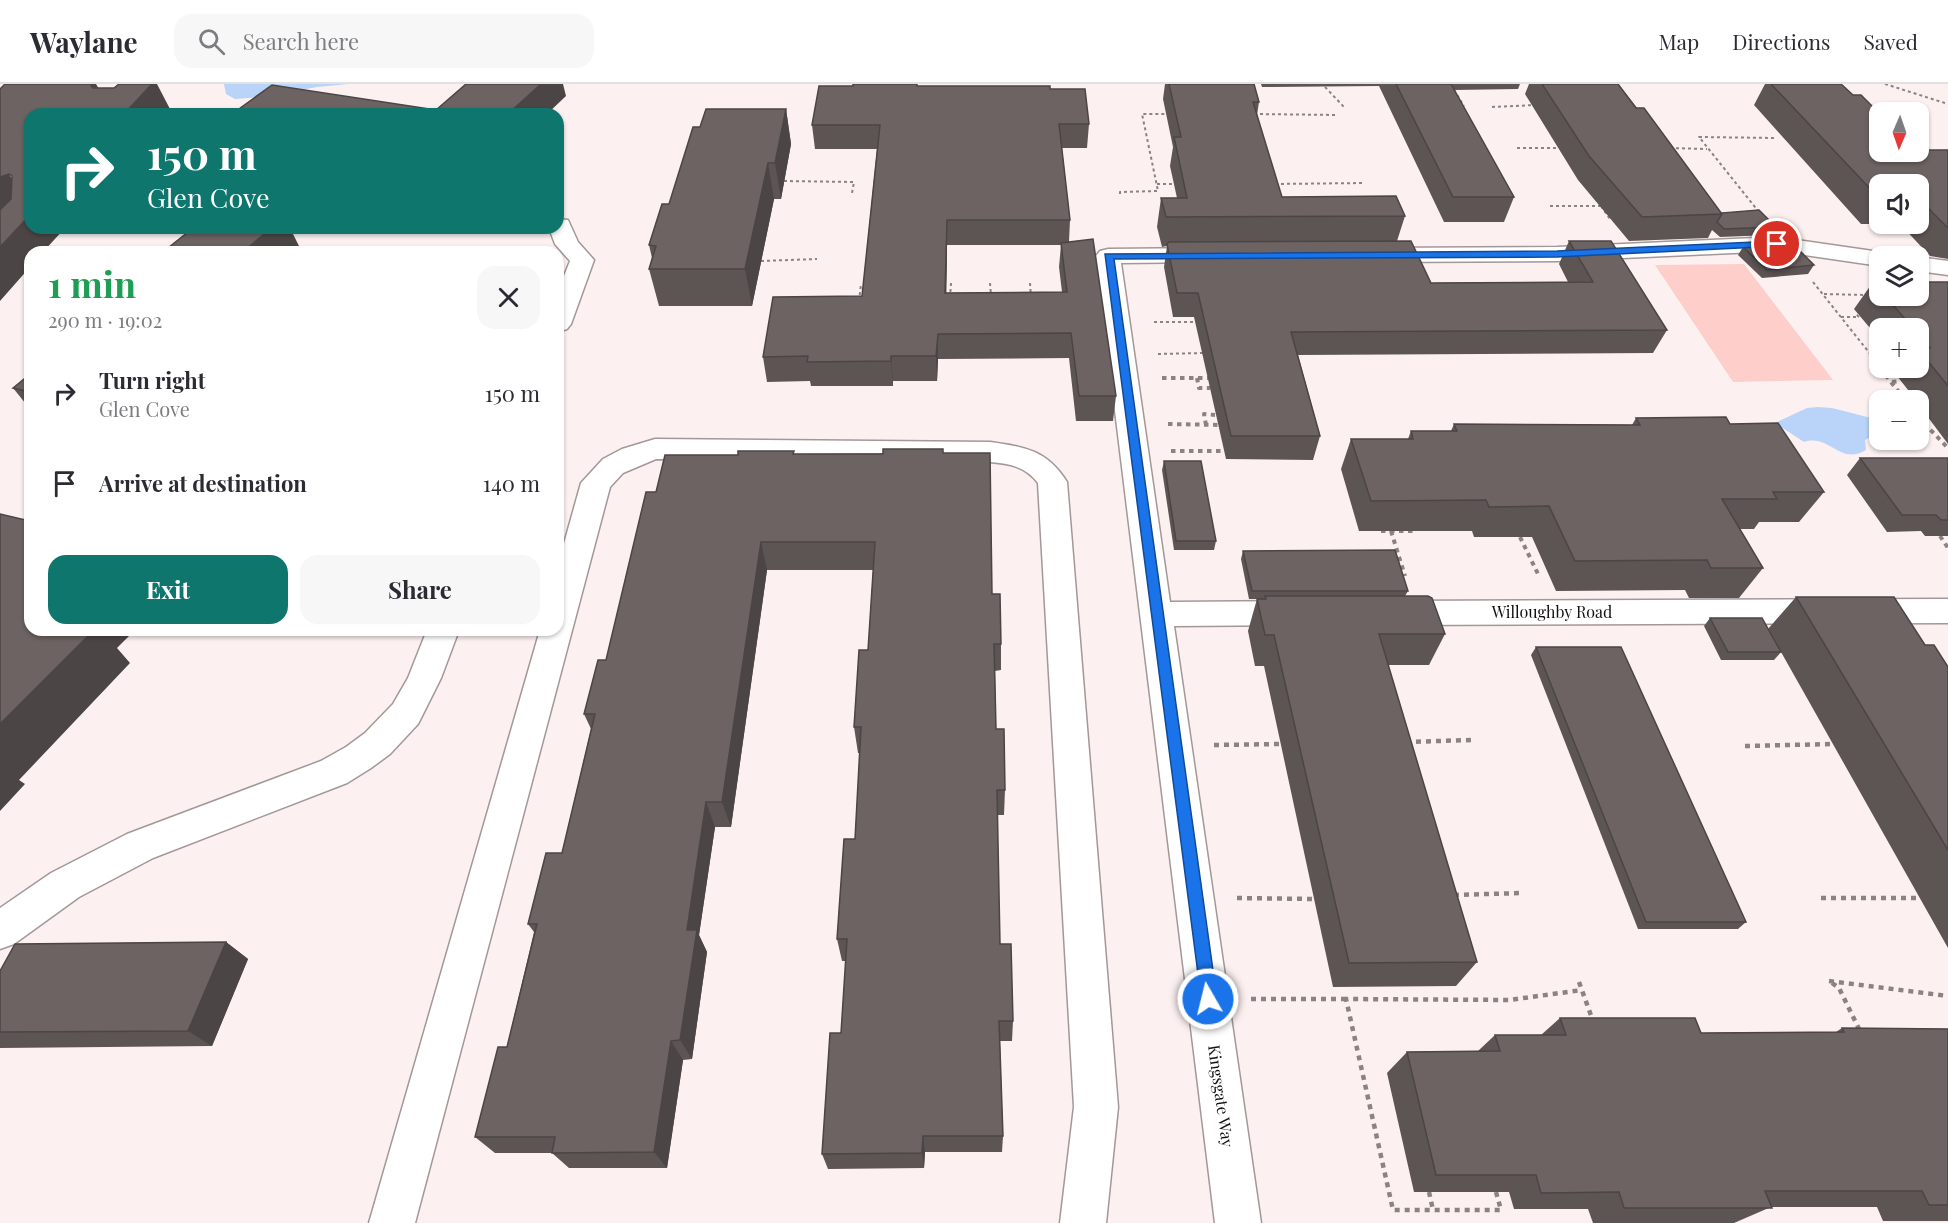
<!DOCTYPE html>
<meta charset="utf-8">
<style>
body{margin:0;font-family:"Playfair Display",serif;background:#f7f7f7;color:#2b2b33;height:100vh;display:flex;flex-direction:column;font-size:22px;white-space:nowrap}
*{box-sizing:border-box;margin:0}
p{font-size:20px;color:#7c7c81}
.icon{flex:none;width:33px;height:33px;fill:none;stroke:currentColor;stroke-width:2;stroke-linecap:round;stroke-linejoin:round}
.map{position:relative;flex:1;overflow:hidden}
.panel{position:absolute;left:24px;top:162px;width:540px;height:390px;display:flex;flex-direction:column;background:#fff;border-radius:18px;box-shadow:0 2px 4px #0004}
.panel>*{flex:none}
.banner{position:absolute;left:24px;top:24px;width:540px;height:126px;border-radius:18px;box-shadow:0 2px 4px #0004;background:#0f766e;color:#fff;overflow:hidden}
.needle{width:39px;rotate:182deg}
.buttons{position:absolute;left:1869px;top:18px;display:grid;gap:12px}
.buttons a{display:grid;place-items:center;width:60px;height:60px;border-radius:12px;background:#fff;box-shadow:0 2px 4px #0004;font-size:30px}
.pin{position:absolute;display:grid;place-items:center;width:51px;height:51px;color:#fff;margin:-26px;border:3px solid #fff;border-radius:50%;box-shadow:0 2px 6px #0007}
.me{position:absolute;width:66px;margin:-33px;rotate:352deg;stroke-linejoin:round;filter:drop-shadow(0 0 4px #0008)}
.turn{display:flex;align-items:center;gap:21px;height:126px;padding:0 24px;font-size:27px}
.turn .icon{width:78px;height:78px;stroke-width:2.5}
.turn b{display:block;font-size:42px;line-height:51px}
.round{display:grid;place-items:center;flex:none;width:63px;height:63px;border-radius:18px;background:#f7f7f7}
.summary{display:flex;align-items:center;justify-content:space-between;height:102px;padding:0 24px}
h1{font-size:36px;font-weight:700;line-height:45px;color:#1e9e55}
.action{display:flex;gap:12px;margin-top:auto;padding:12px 24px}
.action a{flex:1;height:69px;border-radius:18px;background:#0f766e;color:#fff;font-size:24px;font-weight:700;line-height:69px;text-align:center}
.action a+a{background:#f7f7f7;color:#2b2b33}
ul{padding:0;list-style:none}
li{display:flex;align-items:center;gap:18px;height:90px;padding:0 24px}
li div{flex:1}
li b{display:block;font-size:22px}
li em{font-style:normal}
header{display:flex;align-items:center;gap:36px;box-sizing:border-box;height:84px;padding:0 30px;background:#fff;border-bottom:2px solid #e1e1e2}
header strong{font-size:28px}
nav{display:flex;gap:33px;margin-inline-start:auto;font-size:21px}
.search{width:420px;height:54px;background:#f7f7f7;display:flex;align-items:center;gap:15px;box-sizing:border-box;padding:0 21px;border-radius:18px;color:#7c7c81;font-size:22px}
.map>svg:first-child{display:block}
.green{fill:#fececa}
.water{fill:#b9d4f8}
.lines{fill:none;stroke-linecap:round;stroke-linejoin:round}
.street-casing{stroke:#a29897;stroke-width:3}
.path-far2{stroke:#8a8382;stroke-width:2;stroke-dasharray:3 3;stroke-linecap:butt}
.path-far1{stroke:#8a8382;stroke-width:4;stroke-dasharray:4.5 4.5;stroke-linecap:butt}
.path{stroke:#8a8382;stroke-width:4.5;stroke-dasharray:5 5;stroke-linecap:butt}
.street{fill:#fff;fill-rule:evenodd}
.wall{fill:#5d5554;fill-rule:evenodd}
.shaded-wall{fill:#4c4545}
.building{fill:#6c6362;stroke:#4c4545;stroke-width:1.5}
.route{fill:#1a73e8;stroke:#114b97;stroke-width:1.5}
.labels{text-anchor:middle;stroke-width:4.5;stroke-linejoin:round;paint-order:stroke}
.street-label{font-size:16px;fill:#130f0f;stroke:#fff}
</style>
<header>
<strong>Waylane</strong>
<div class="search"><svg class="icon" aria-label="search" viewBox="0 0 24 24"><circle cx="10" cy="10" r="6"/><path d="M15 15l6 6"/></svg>Search here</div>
<nav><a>Map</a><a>Directions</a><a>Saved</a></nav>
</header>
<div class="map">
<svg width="1948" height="1139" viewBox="0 0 1948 1139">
<rect width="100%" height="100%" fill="#fcf1f0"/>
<path class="green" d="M1744,180L1833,296L1733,298L1655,181Z"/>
<g class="water">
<path d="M224,0H348L317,3L263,13L235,15L226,10Z"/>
<path d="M1818,323L1832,324L1879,336L1880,356H1884V358L1869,354L1865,356L1866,366C1840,382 1829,349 1804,358L1775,339L1807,324Z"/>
</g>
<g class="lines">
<defs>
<g id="street">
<path d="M558,135L568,136L578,158L594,176L571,240L567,245L558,248V207L570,177L555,160L549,144H558Z"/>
<path d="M1777,153L1880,168L1890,172H1880V182L1777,167L1557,177L1373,178L1365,176L1361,171L1365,166L1373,164L1557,163Z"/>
<path d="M1211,164L1219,166L1223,171L1219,176L1211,178L1121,179L1170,518L1298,517L1309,520L1314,529L1309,538L1298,541L1174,542L1261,1139H1215L1096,172L1100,167L1108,165Z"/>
<path d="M1918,173L1948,177V191L1918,187Z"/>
<path d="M655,355L990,358C1025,363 1047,366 1067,398L1118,1023L1106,1139H1060L1074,1023L1038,399C1025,382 1010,380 990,378L656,375L623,389L610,403L415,1139H369L540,546H558V481L581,399L603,375L622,365Z"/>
<path d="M1948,515V539L1392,541L1381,538L1376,529L1381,520L1392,517Z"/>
<path d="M427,546H459L441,594L418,640L390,670L371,684L347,699L153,774L79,813L14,860L0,865V824L51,789L127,750L321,677L346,663L365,649L393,620L408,594Z"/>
</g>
</defs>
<use href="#street" class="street-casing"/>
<g class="path-far2">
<path d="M1885,0L1948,20"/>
<path d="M1325,3L1344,23"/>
<path d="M1454,6L1464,22"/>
<path d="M1492,23L1536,21"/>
<path d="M1254,30L1337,31"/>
<path d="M1517,64H1559"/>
<path d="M1670,64L1707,65"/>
<path d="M784,97L854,98L852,109"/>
<path d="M1157,100H1174"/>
<path d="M1275,100L1365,99"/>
<path d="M1120,110V108L1158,107L1142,30H1166"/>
<path d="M1550,122H1604"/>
<path d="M1601,122L1610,135"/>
<path d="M1759,128L1699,53L1776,54"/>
<path d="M761,177L817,175"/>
<path d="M1813,198L1879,281"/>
<path d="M990,199L991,211"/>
<path d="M1030,199L1031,213"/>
<path d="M1824,210L1867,211"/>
<path d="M950,214L951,199"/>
<path d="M859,217L861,200"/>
<path d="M1841,233H1859L1856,230H1858"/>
<path d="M1154,238H1198"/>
<path d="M1877,253H1872L1880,262"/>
<path d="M1158,270L1205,269"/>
</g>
<g class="path-far1">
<path d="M1878,280L1880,282"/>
<path d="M1880,284L1905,316"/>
<path d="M1885,291L1903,287"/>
<path d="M1162,294H1211"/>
<path d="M1197,294L1199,304H1210"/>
<path d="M1892,298L1900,297"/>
<path d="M1918,333L1948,364"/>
<path d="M1168,340L1223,341"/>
<path d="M1206,341L1204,330L1215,331"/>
<path d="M1171,367H1227"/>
<path d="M1381,447H1413L1412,442"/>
<path d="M1391,447L1405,492"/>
<path d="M1940,452L1948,464"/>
<path d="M1520,453L1539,492"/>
</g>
<g class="path">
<path d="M1406,658L1471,656"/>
<path d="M1214,661L1281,660"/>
<path d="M1745,662L1833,660"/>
<path d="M1454,811L1522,809"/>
<path d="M1237,814L1314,815"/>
<path d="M1821,814H1920"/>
<path d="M1829,897L1948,912"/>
<path d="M1579,898L1593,937"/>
<path d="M1832,899L1839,904L1861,949"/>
<path d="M1251,915H1346"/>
<path d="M1429,1108L1433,1126"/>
<path d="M1496,1108L1501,1126H1393L1346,915L1509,916L1582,906"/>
</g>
<use href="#street" class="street"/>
</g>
<g class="wall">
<path d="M1165,0H1254L1259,18L1257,31L1282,113L1405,132L1397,157L1431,199L1568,198L1559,180L1569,157L1667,246L1653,269L1298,271L1320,352L1313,376L1226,375L1194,233H1173L1164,183L1167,162L1162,163L1157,143L1161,114H1177L1170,82L1173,63L1163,15Z"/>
<path d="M1261,0H1520L1518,5L1454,6L1514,113L1504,138H1444L1379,2L1262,3Z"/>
<path d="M1529,0H1618L1721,129L1776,143L1771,151L1720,153L1712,146L1708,154L1629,157L1578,96L1525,10Z"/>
<path d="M1765,0H1841L1880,68L1948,66V175L1930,172L1900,140H1861L1754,21ZM1880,100H1918V140H1880Z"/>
<path d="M853,2H917L1050,5L1089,40L1087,64H1062L1070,136L1069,158L1116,312L1113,337H1076L1069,274L938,275L937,297H893V302H811L810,297L767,298L763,273L862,212L877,65H815L812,41ZM947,161H1061L1059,183L1062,208L946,209Z"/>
<path d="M786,25L791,60L781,115H774L752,222H659L649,185L652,174L649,161L669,120L700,43Z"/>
<path d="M1743,163L1814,181L1808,190L1762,194L1738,171Z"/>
<path d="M1873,198H1880V212H1918L1948,198V360L1918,320V316H1916L1897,292L1903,284H1902H1918V244H1880V256L1854,225Z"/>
<path d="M30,290V325L13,304Z"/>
<path d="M1636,334L1730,340L1824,408L1799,438H1759L1754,445H1740L1763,484L1739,514H1689L1685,506L1556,507L1532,453H1474L1472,447H1359L1341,385L1351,355H1408L1411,347H1451L1454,340L1632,341Z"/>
<path d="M943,369L992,510L1001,560V586L995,587L996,645L1005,706L1004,731H997L1000,860L1013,937L1012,957H1000L1003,1052L1002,1068H925L924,1084L828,1085L822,1070L841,949L846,877H842L837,855L855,755L860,669H858L854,643L868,566L873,486H767L731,743H715L699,851L707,868L692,975L683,976L667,1084H569L552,1069H495L475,1053L507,963L534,848L528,840L562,769L591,645L584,630L606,576L656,408L794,370Z"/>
<path d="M1860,374H1948V452H1925L1921,447L1887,448L1847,391Z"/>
<path d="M1164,377L1216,457L1214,466H1174L1162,386Z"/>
<path d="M1243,467L1408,507L1405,512L1445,550L1429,581H1388L1477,878L1456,902L1333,903L1264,582H1255L1248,547L1257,515H1249L1241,475Z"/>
<path d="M1796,513L1925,561L1948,583V864L1781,568L1774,576H1721L1704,542L1710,534L1768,545Z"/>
<path d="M1536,563L1746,838L1738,845H1638L1531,571Z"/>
<path d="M226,858L248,875L212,962L0,964V887Z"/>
<path d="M1560,934L1701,949L1836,948L1842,944L1948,945V1137H1883L1877,1123H1771L1734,1139H1593L1588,1125H1514L1509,1108H1414L1387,989L1407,968L1478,967L1495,951H1541Z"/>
</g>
<g class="shaded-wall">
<path d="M92,0H96L111,25L91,2Z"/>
<path d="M152,0H157L170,25L166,30H124Z"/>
<path d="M541,0H563L566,12L547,30H508Z"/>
<path d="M786,25L791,60L781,115L775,79Z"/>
<path d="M768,79L774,115L752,222L745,185Z"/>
<path d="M9,90L29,119L0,144V93Z"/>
<path d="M30,131V144H65L43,168H30V183L0,217V163Z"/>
<path d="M947,136V161L946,234L945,209Z"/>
<path d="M271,144H290L299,162L292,168H243Z"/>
<path d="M938,250V275L937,297L936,272Z"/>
<path d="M891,272L893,297V302L891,277Z"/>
<path d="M761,458L767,486L731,743L722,718Z"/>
<path d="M83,546H135L117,564L130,579L19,696L25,700L0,727V640Z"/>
<path d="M706,718L715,743L699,851L707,868L692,975L680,956L687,846Z"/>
<path d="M226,858L248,875L212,962L188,947Z"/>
<path d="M671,957L683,976L667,1084L654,1068Z"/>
<path d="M923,1052L925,1068L924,1084L922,1069Z"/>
</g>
<g class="building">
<path d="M5,0H92L91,2L93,4H114L119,0H152L124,30H30V131L0,163V126L11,115L12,92L9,90L0,93V5Z"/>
<path d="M466,0H541L508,30H232L272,1L436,26Z"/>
<path d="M853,0H917V2H1050V5H1085L1089,40H1059L1070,136H947L945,209L1067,208L1061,159L1093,155L1116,312H1079L1071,249L938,250L936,272H891V277L807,278L808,272L763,273L773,213L862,212L880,41H812L819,2H853Z"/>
<path d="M1169,0H1254L1259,18H1253L1282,113L1396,112L1405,132L1166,133L1161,114H1187L1174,53H1181Z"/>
<path d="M1396,0H1451L1514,113H1453Z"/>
<path d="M1542,0H1618L1636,24H1644L1722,130L1642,133L1589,72Z"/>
<path d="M1771,0H1841L1853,11H1861L1880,30V68H1918V66H1948V144L1918,114V100H1880L1879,114Z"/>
<path d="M706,25H786L775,79H768L745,185H649L656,162L649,161L662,120H669L693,43H700Z"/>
<path d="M1759,126L1776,143L1724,145L1717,138L1722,130L1721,129Z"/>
<path d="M193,144H271L243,168H163Z"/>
<path d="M1411,157L1431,199L1593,198L1569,157H1611L1667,246L1291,248L1320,352H1231L1198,209H1177L1167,160L1169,158Z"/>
<path d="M1782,161L1796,163L1814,181L1767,186L1743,163Z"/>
<path d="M1873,198H1880V205Z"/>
<path d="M1918,198H1948V302L1918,265L1930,264L1918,251V244H1913L1885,212H1918Z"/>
<path d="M30,290V308L13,304Z"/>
<path d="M1726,333L1730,340L1778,339L1824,408H1773L1777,415H1722L1763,484H1711L1707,476L1575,477L1549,422L1489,423L1486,416L1371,417L1351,355H1413L1411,347H1457L1454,340L1640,341L1636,334Z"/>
<path d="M883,365H943V369H990L992,510H1000L1001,560H994L996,645H1004L1005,706H997L1000,860H1011L1013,937H999L1003,1052H923L922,1069L822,1070L830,949H841L847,855H837L844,755H855L861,643H854L859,566H868L875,458H761L722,718H706L687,846H697L680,956L671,957L654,1068L552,1069L555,1053H475L498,963H507L537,840H528L546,769H562L595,630H584L598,576H606L646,408H656L665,371H738V367H794L793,370H883Z"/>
<path d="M1860,374H1948V436H1941L1936,431H1902Z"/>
<path d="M1164,377H1201L1216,457H1176Z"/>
<path d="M0,430L30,437V546H94L0,640Z"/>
<path d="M1395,466L1408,507H1252L1243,467Z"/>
<path d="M1265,512H1428L1432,514L1445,550H1379L1477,878L1349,879L1274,551H1265L1257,515H1266Z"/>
<path d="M1796,513H1894L1925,561H1934L1948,583V766Z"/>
<path d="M1710,534H1762L1781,568H1728Z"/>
<path d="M1536,563H1621L1746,838H1646Z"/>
<path d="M226,858L188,947L0,948V887L15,860Z"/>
<path d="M1560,934H1695L1701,949L1844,948L1842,944L1948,945V1121H1929L1922,1107H1765L1772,1124H1624L1619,1108L1541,1109L1536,1091H1436L1407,968L1500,967L1495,951H1566Z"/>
</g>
<path class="route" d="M1777,157L1780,158V162L1557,173L1114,175L1217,915L1214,921L1208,923L1202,921L1105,170L1557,167Z"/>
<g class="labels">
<g class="street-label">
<text x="1552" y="534">Willoughby Road</text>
<text transform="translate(1221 1012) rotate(82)" y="6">Kingsgate Way</text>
</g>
</g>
</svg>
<div class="buttons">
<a><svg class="needle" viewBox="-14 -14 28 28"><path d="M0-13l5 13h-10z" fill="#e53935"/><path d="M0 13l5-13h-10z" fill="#7c7c81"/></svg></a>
<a><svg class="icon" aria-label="sound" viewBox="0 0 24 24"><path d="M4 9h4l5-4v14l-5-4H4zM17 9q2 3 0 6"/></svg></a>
<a><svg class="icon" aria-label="layers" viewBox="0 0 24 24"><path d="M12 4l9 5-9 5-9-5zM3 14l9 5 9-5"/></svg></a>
<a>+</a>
<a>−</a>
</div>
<div class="pin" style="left:1777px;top:160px;background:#d93025"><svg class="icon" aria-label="arrive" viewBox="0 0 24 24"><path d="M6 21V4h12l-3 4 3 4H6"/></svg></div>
<svg class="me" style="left:1208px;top:915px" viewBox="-20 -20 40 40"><circle r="17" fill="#1a73e8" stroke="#fff" stroke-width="3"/><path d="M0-11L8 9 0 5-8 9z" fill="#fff"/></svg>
<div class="banner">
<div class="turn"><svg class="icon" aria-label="right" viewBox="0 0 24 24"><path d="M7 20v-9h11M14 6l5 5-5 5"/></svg><div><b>150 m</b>Glen Cove</div></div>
</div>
<section class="panel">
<div class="summary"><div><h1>1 min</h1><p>290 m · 19:02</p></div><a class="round"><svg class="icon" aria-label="close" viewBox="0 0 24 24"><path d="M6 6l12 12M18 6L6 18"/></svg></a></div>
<ul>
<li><svg class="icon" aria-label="right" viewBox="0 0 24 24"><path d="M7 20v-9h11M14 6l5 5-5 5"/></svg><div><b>Turn right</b><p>Glen Cove</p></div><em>150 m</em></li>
<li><svg class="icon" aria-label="arrive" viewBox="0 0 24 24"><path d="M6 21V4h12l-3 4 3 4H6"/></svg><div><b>Arrive at destination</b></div><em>140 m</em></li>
</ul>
<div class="action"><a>Exit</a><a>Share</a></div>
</section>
</div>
